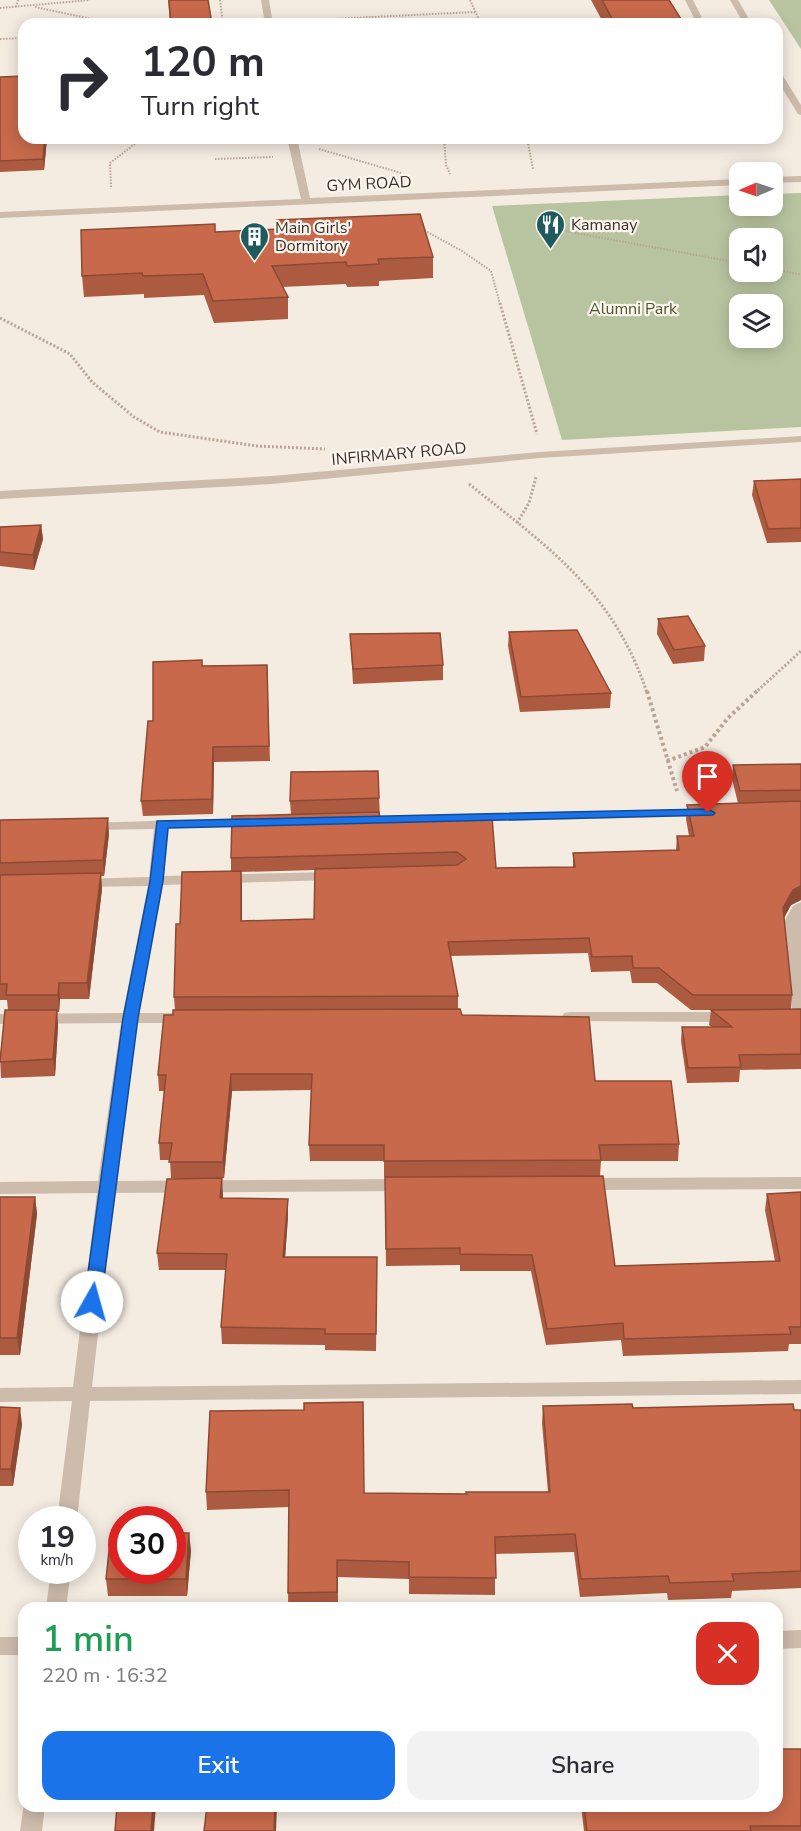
<!DOCTYPE html>
<meta charset="utf-8">
<style>
body{margin:0;font-family:"Nunito Sans",sans-serif;background:#f2f2f3;color:#2b2b33;height:100vh;display:flex;flex-direction:column;font-size:22px;white-space:nowrap}
*{box-sizing:border-box;margin:0}
p{font-size:20px;color:#7c7c81}
.icon{flex:none;width:33px;height:33px;fill:none;stroke:currentColor;stroke-width:2;stroke-linecap:round;stroke-linejoin:round}
.map{position:relative;flex:1;overflow:hidden}
.sheet{position:absolute;left:18px;top:1602px;width:765px;height:210px;display:flex;flex-direction:column;background:#fff;border-radius:18px;box-shadow:0 3px 15px #0003}
.sheet>*{flex:none}
.top-card{position:absolute;left:18px;top:18px;width:765px;height:126px;border-radius:18px;box-shadow:0 3px 15px #0003;background:#fff;color:#2b2b33;overflow:hidden}
.needle{width:39px;rotate:268deg}
.buttons{position:absolute;left:729px;top:162px;display:grid;gap:12px}
.buttons a{display:grid;place-items:center;width:54px;height:54px;border-radius:12px;background:#fff;box-shadow:0 3px 15px #0003;font-size:30px}
.speed{position:absolute;left:18px;top:1506px;display:flex;gap:12px;font-size:30px;font-weight:700;text-align:center}
.speed>*{display:grid;place-content:center;width:78px;height:78px;border-radius:50%;background:#fff;box-shadow:0 3px 15px #0003;line-height:1}
.speed small{font-size:15px;font-weight:400}
.speed .limit{border:9px solid #d22;background:#fff;color:#111}
.pin{position:absolute;display:grid;place-items:center;width:51px;height:51px;color:#fff;margin:-62px -26px;border-radius:50% 50% 50% 0;rotate:-45deg;box-shadow:0 0 6px #0007}
.pin .icon{rotate:45deg}
.me{position:absolute;width:66px;margin:-33px;rotate:7deg;stroke-linejoin:round;filter:drop-shadow(0 0 4px #0008)}
.turn{display:flex;align-items:center;gap:21px;height:126px;padding:0 24px;font-size:27px}
.turn .icon{width:78px;height:78px;stroke-width:2.5}
.turn b{display:block;font-size:42px;line-height:51px}
.round{display:grid;place-items:center;flex:none;width:63px;height:63px;border-radius:18px;background:#f2f2f3}
.overview{display:flex;align-items:center;justify-content:space-between;height:102px;padding:0 24px}
h1{font-size:36px;font-weight:600;line-height:45px;color:#1e9e55}
.button{display:flex;gap:12px;margin-top:auto;padding:12px 24px}
.button a{flex:1;height:69px;border-radius:18px;background:#1a73e8;color:#fff;font-size:24px;font-weight:600;line-height:69px;text-align:center}
.button a+a{background:#f2f2f3;color:#2b2b33}
.map>svg:first-child{display:block}
.green{fill:#b8c4a0;fill-rule:evenodd}
.lines{fill:none;stroke-linecap:round;stroke-linejoin:round}
.path-far2{stroke:#b9a596;stroke-width:2;stroke-dasharray:1.5 1.5;stroke-linecap:butt}
.path-far1{stroke:#b9a596;stroke-width:3;stroke-dasharray:2 2;stroke-linecap:butt}
.path{stroke:#b9a596;stroke-width:4;stroke-dasharray:3 3;stroke-linecap:butt}
.minor{fill:#cdbbac;fill-rule:evenodd}
.wall{fill:#ac5a40;fill-rule:evenodd}
.shaded-wall{fill:#8c4a34}
.building{fill:#c8694b;stroke:#8c4a34;stroke-width:1.5}
.route{fill:#1a73e8;stroke:#114b97;stroke-width:1.5}
.labels{text-anchor:middle;stroke-width:4.5;stroke-linejoin:round;paint-order:stroke}
.far-street-label{font-size:16px;fill:#3b302b;stroke:#fbf5ee}
.far-poi-label{font-size:16px;fill:#3b302b;stroke:#fbf5ee;text-anchor:start}
.far-park-label{font-size:16px;fill:#4a5a2e;stroke:#fbf5ee}
</style>
<div class="map">
<svg width="801" height="1831" viewBox="0 0 801 1831">
<rect width="100%" height="100%" fill="#f4ebe1"/>
<g class="green">
<path d="M769,0H801V49Z"/>
<path d="M801,193V427L562,440L492,206L739,195L740,206H772L773,194ZM740,238H772V272H740ZM740,304H772V338H740Z"/>
</g>
<g class="lines">
<g class="path-far2">
<path d="M220,0L223,24"/>
<path d="M470,0L481,24"/>
<path d="M16,7L18,0"/>
<path d="M35,7L101,21L102,24"/>
<path d="M0,8L90,0"/>
<path d="M291,21L475,12"/>
<path d="M0,39L24,38"/>
<path d="M256,138L270,142"/>
<path d="M444,138L446,165L450,174"/>
<path d="M527,138L533,169"/>
<path d="M319,149L401,173"/>
<path d="M215,159L273,157"/>
<path d="M111,187L110,163L136,143L135,138"/>
<path d="M543,211L548,228L740,263"/>
<path d="M422,229L462,251L491,271L500,304"/>
<path d="M772,268L801,275"/>
</g>
<g class="path-far1">
<path d="M500,303L537,434"/>
<path d="M0,318L70,354L92,382L134,417L160,432L257,446L325,449"/>
<path d="M469,484C548,547 614,592 647,693"/>
<path d="M517,523L529,503L536,477"/>
<path d="M755,693L801,651"/>
</g>
<g class="path">
<path d="M647,691L677,791"/>
<path d="M667,761L705,747L728,718L757,691"/>
</g>
<g class="minor">
<path d="M261,0H269L273,24H265Z"/>
<path d="M685,0H693L705,24H697Z"/>
<path d="M730,0H738L752,24H744Z"/>
<path d="M777,70L780,71L801,105V115L798,114L777,80Z"/>
<path d="M287,138H297L310,198L740,179V185L0,218V212L301,199Z"/>
<path d="M801,176V182L772,183V177Z"/>
<path d="M801,436V442L540,458L272,484L0,499V491L272,476L540,452Z"/>
<path d="M705,809L712,813L710,816L462,822L455,818L462,814Z"/>
<path d="M252,818L259,822L257,825L169,828L164,876L333,872L340,876L333,880L163,885L139,1013H183L191,1018L183,1023H137L115,1181L405,1179L411,1181L414,1185L411,1189L405,1191L114,1193L92,1387L801,1380V1394L90,1401L77,1520H57L72,1401L0,1402V1388L73,1387L97,1193L0,1194V1182L98,1181L121,1023L0,1024V1014L123,1013L148,886L81,887L74,883L81,879L149,877L154,829L90,830L85,829L83,826L85,823Z"/>
<path d="M801,902V1022L793,1017L784,922L793,906Z"/>
<path d="M570,1012H729L737,1017L729,1022L564,1021L562,1017L564,1013Z"/>
<path d="M801,1177V1189L585,1190L579,1188L576,1184L579,1180L585,1178Z"/>
<path d="M51,1570H71L66,1608H46Z"/>
<path d="M801,1630V1648L777,1649V1631Z"/>
<rect x="0" y="1637" width="24" height="18"/>
<path d="M24,1804V1806H45L42,1831H20Z"/>
</g>
</g>
<g class="wall">
<path d="M168,0H208L212,24H170Z"/>
<path d="M591,0H669L681,19L680,24H604Z"/>
<path d="M0,77L47,138L44,170L0,172Z"/>
<path d="M644,138H681V143L646,144Z"/>
<path d="M277,220L433,257V278L379,281V286L347,287L346,284L282,287L288,297V319L214,323L204,295L144,298V294L84,297L82,276L215,232L278,229Z"/>
<path d="M801,479V542L767,543L752,495L754,481Z"/>
<path d="M41,525L43,539L34,570L0,566V527Z"/>
<path d="M658,619L705,646L704,661L673,664L657,634Z"/>
<path d="M509,632L611,693L610,708L520,712L508,646Z"/>
<path d="M350,634L443,665V680L353,684Z"/>
<path d="M267,665L270,761L214,762L213,814L143,816L141,801L153,721L202,666Z"/>
<path d="M801,764V900L791,905L784,917L792,995L791,1009H801V1069L740,1070L739,1082L687,1083L681,1041L682,1027H712L709,1025L711,1010H691L657,983H632L630,971L591,972L588,953L450,956L458,996V1009L462,1015L595,1081L679,1144L678,1161H601L600,1176L384,1177V1161H310L309,1145L311,1090L232,1091L224,1178H171L170,1160H160L159,1143L164,1091H159L158,1075L175,1010L174,997L180,924L231,871V858L291,814L290,801L378,771L380,818L496,868L573,867V853L676,850L677,836H689L686,819L687,805L738,803L732,779L733,765ZM315,870L314,919L242,921L241,872Z"/>
<path d="M0,820L109,834L104,876H101L102,889L89,999H60L59,1012H57L58,1026L55,1076L1,1078L0,1055L8,1010L7,1000H0Z"/>
<path d="M385,1177L615,1266L775,1261L765,1210L767,1194L801,1192V1344H789L788,1351L623,1356L621,1340L546,1345L531,1271H460V1265L386,1266Z"/>
<path d="M223,1195V1198L288,1216L285,1257H377L376,1351L325,1350V1345L222,1344L221,1327L226,1270H159L157,1253Z"/>
<path d="M0,1197H35L37,1214L20,1355H0Z"/>
<path d="M543,1406L633,1408L801,1410V1588L732,1591L731,1598L668,1600L667,1593L580,1597L574,1552L495,1554V1595L409,1594V1579L338,1577V1608H288L289,1507L207,1510L206,1492L210,1411L364,1493L467,1494L548,1492L542,1423Z"/>
<path d="M0,1407L22,1424L13,1486H0Z"/>
<path d="M191,1550L187,1596H108L106,1579Z"/>
<path d="M801,1749V1831H584L581,1806H777Z"/>
</g>
<g class="shaded-wall">
<path d="M45,138H47L44,170L43,159Z"/>
<path d="M41,525L43,539L34,570L33,555Z"/>
<path d="M213,747L214,762L213,814L212,799Z"/>
<path d="M108,818L109,834L104,876L103,860Z"/>
<path d="M241,871L242,885V936L241,921Z"/>
<path d="M101,873L102,889L89,999L87,983Z"/>
<path d="M801,886V900L791,905L782,922L783,908L793,890Z"/>
<path d="M59,983L60,999L59,1012L58,995Z"/>
<path d="M57,1010L58,1026L55,1076L53,1059Z"/>
<path d="M231,1074L232,1091L224,1178L223,1162Z"/>
<path d="M222,1178L223,1195L221,1215L220,1198Z"/>
<path d="M35,1197L37,1214L20,1355L17,1338Z"/>
<path d="M288,1199V1216L284,1274L283,1257Z"/>
<path d="M20,1408L22,1424L13,1486L11,1469Z"/>
<path d="M189,1533L191,1550L187,1596L186,1579Z"/>
<path d="M153,1806H156L154,1831H151Z"/>
<path d="M275,1806H277L276,1831H274Z"/>
</g>
<g class="building">
<path d="M169,0H208L212,24H171Z"/>
<path d="M602,0H669L681,19L649,20L650,24H615Z"/>
<path d="M24,76V138H45L43,159L0,161V77Z"/>
<path d="M420,214L433,257L378,259L379,264L347,266L346,262L272,266L288,297L213,301L203,274L143,276L142,273L82,276L81,230L215,224V232L279,229L277,220Z"/>
<path d="M801,479V528L768,529L754,481Z"/>
<path d="M41,525L33,555L0,552V527Z"/>
<path d="M688,616L705,646L674,650L658,619Z"/>
<path d="M577,630L611,693L521,697L509,632Z"/>
<path d="M440,633L443,665L353,669L350,634Z"/>
<path d="M202,660V666L267,665L269,746L213,747L212,799L141,801L148,721H153V662Z"/>
<path d="M801,764V790L740,791L733,765Z"/>
<path d="M378,771L379,798L290,801L291,772Z"/>
<path d="M801,801V886L793,890L783,908L792,995H693L659,968H633L632,956L592,957L589,938L448,942L458,996L174,997L176,924H180L182,872L241,871V921L314,919L315,869L457,865L466,859L457,852L231,858L232,816L379,812L380,818L492,817L496,868L575,867L573,853L679,850L677,836H694L687,805Z"/>
<path d="M108,818L103,860L0,863V820Z"/>
<path d="M101,873L87,983H59L58,995H6L7,984H0V875Z"/>
<path d="M460,1009L462,1015L589,1017L595,1081H671L679,1144L599,1145L601,1160L384,1161V1145H309L312,1074H231L223,1162H169L172,1143H159L166,1075H158L164,1015H173V1010Z"/>
<path d="M801,1009V1054L739,1055L741,1067L688,1068L682,1027H732L711,1010Z"/>
<path d="M5,1010H57L53,1059L0,1062Z"/>
<path d="M603,1176L615,1266L780,1261L767,1194L801,1192V1327H789L791,1334L624,1339L623,1323L547,1329L532,1255L460,1254V1248L386,1249L385,1177Z"/>
<path d="M222,1178L220,1198L288,1199L283,1257H377L376,1334H325V1329L221,1327L227,1254L157,1253L167,1179Z"/>
<path d="M0,1197H35L17,1338H0Z"/>
<path d="M363,1402L364,1493L467,1494L466,1492H550L543,1406L632,1404L633,1408L793,1404L794,1410H801V1571L732,1574L734,1581L670,1583L668,1576L581,1579L575,1534L495,1537L496,1578L409,1577V1562L337,1560V1592L288,1593L289,1490L206,1492L210,1411L304,1410V1403Z"/>
<path d="M0,1407L20,1408L11,1469H0Z"/>
<path d="M111,1533H122V1570H172V1533H189L186,1579H106Z"/>
<path d="M777,1749H801V1826H750L751,1831H587L584,1806H777Z"/>
<path d="M117,1806H153L151,1831H115Z"/>
<path d="M207,1806H275L274,1831H204Z"/>
</g>
<path class="route" d="M708,809L715,813L713,815L168,828L163,881L138,1018L101,1302L98,1307H87L84,1302L123,1018L150,881L157,821Z"/>
<defs>
<symbol id="restaurant-pin" viewBox="-11 -11 22 30"><path d="M0 17L-7.5 6A9.5 9.5 0 1 1 7.5 6Z" fill="#1f5a5e" stroke="#fbf5ee"/><path d="M-5-6h1v4h1v-4h1v4h1v-4h1v5L-1.5 .5V6h-2V.5L-5-1ZM5-6V6H3V1.5H1.5Q1.5-4 5-6Z" fill="#fff"/></symbol>
<symbol id="building-pin" viewBox="-11 -11 22 30"><path d="M0 17L-7.5 6A9.5 9.5 0 1 1 7.5 6Z" fill="#1f5a5e" stroke="#fbf5ee"/><path d="M-4-6H4V6H1V3H-1V6H-4ZM-2.5-4.3h1.7v1.8h-1.7ZM.8-4.3h1.7v1.8H.8ZM-2.5-1h1.7V.8h-1.7ZM.8-1h1.7V.8H.8Z" fill="#fff"/></symbol>
</defs>
<g fill-rule="evenodd">
<use href="#restaurant-pin" x="534" y="208" width="33" height="45"/>
<use href="#building-pin" x="238" y="220" width="33" height="45"/>
</g>
<g class="labels">
<g class="far-street-label">
<text transform="translate(369 183) rotate(-3)" y="6">GYM ROAD</text>
<text transform="translate(399 453) rotate(-5)" y="6">INFIRMARY ROAD</text>
</g>
<g class="far-poi-label">
<text x="571" y="230">Kamanay</text>
<text x="275" y="233">Main Girls'<tspan x="275" dy="18">Dormitory</tspan></text>
</g>
<g class="far-park-label">
<text x="633" y="314">Alumni Park</text>
</g>
</g>
</svg>
<div class="buttons">
<a><svg class="needle" viewBox="-14 -14 28 28"><path d="M0-13l5 13h-10z" fill="#e53935"/><path d="M0 13l5-13h-10z" fill="#7c7c81"/></svg></a>
<a><svg class="icon" aria-label="sound" viewBox="0 0 24 24"><path d="M4 9h4l5-4v14l-5-4H4zM17 9q2 3 0 6"/></svg></a>
<a><svg class="icon" aria-label="layers" viewBox="0 0 24 24"><path d="M12 4l9 5-9 5-9-5zM3 14l9 5 9-5"/></svg></a>
</div>
<div class="speed"><div>19<small>km/h</small></div><div class="limit">30</div></div>
<div class="pin" style="left:708px;top:813px;background:#d93025"><svg class="icon" aria-label="arrive" viewBox="0 0 24 24"><path d="M6 21V4h12l-3 4 3 4H6"/></svg></div>
<svg class="me" style="left:92px;top:1302px" viewBox="-20 -20 40 40"><circle r="19" fill="#fff"/><path d="M0-13L10 11 0 6-10 11z" fill="#1a73e8"/></svg>
<div class="top-card">
<div class="turn"><svg class="icon" aria-label="right" viewBox="0 0 24 24"><path d="M7 20v-9h11M14 6l5 5-5 5"/></svg><div><b>120 m</b>Turn right</div></div>
</div>
<section class="sheet">
<div class="overview"><div><h1>1 min</h1><p>220 m · 16:32</p></div><a class="round" style="background:#d93025;color:#fff"><svg class="icon" aria-label="close" viewBox="0 0 24 24"><path d="M6 6l12 12M18 6L6 18"/></svg></a></div>
<div class="button"><a>Exit</a><a>Share</a></div>
</section>
</div>
